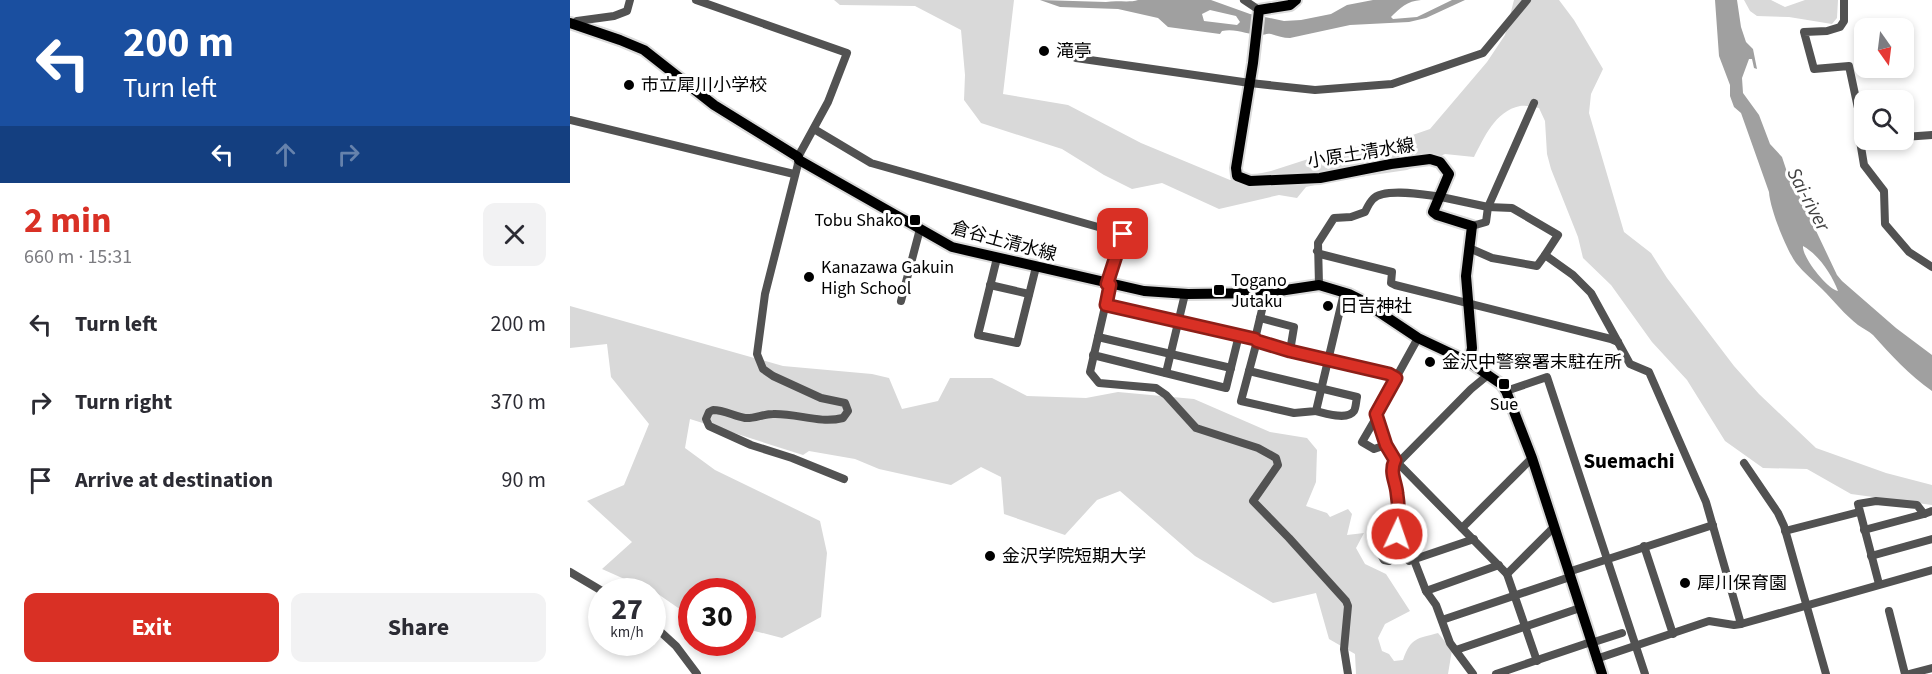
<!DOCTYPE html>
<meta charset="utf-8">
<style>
body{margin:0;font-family:"Source Sans 3","Noto Sans JP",sans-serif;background:#f2f2f3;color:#2b2b33;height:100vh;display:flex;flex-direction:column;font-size:22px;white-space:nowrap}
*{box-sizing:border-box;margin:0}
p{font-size:20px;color:#7c7c81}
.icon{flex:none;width:33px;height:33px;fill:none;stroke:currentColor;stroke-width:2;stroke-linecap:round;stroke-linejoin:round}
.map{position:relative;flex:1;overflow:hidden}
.panel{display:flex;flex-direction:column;background:#fff;width:570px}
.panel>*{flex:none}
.top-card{background:#1a4fa0;color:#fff;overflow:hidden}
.needle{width:39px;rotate:166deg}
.buttons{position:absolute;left:1284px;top:18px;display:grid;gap:12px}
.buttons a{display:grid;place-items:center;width:60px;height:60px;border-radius:12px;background:#fff;box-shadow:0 3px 9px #0003;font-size:30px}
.speed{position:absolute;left:18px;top:578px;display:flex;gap:12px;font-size:30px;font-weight:700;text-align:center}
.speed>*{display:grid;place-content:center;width:78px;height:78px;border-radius:50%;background:#fff;box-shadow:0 3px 9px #0003;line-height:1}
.speed small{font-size:15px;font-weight:400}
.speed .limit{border:9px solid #d22;background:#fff;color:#111}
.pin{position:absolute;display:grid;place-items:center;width:51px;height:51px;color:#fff;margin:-26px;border-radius:12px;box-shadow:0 3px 9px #0006}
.me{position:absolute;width:66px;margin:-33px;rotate:3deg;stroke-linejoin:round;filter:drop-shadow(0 0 4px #0008)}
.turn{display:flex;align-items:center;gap:21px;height:126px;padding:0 24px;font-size:27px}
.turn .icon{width:78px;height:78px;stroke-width:2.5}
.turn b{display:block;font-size:42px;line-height:51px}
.lanes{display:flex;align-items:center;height:57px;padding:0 24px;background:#0003;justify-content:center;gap:30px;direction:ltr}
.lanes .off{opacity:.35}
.round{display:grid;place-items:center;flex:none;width:63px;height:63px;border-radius:12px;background:#f2f2f3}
.headline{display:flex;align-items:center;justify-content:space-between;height:102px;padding:0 24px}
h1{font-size:36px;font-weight:700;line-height:45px;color:#d93025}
.primary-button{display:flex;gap:12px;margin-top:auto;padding:12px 24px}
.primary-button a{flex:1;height:69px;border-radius:12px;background:#d93025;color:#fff;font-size:24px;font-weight:700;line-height:69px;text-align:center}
.primary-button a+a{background:#f2f2f3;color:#2b2b33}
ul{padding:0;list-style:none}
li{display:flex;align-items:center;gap:18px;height:78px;padding:0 24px}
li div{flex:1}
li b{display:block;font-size:22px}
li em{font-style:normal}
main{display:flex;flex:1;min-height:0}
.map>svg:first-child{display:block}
.green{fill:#d9d9d9}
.water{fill:#a0a0a0;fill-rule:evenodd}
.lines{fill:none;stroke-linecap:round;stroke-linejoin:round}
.major-casing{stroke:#dbdbdb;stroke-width:14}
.minor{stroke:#525252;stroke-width:8}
.major{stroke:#000;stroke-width:10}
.route-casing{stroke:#8d1f18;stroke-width:15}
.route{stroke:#d93025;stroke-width:10}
.poi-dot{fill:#000;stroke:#fff;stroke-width:2}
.labels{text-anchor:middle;stroke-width:6;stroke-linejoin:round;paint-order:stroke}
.poi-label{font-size:18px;fill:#000;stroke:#fff;text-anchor:start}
.street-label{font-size:18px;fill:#000;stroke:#fff}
.water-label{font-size:20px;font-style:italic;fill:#414141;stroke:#fff}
.quarter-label{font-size:21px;font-weight:bold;fill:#000;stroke:#fff}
</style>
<main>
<section class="panel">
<div class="top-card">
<div class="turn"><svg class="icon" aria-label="left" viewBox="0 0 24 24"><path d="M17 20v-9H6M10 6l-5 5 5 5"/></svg><div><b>200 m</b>Turn left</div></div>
<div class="lanes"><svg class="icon" aria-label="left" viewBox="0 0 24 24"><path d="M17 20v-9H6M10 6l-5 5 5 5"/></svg><svg class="icon off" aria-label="ahead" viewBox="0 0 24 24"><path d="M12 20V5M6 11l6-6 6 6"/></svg><svg class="icon off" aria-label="right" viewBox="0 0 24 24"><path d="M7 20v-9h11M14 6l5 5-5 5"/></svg></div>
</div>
<div class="headline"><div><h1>2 min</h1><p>660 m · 15:31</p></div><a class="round"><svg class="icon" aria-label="close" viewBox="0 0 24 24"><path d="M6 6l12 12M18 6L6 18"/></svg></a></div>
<ul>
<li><svg class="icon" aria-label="left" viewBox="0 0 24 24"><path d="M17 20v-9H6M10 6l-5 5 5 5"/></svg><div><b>Turn left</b></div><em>200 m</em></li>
<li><svg class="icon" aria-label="right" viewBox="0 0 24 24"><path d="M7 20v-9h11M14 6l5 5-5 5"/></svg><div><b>Turn right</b></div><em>370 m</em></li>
<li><svg class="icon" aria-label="arrive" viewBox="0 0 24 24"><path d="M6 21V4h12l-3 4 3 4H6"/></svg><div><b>Arrive at destination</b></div><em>90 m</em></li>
</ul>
<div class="primary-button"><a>Exit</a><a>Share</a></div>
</section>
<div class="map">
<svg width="1362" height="674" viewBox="0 0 1362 674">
<rect width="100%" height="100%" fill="#fff"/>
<g class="green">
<path d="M264,0H444L433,94L498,105L571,143L660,180L701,171L760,152L834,138L860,129L917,62L935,35L944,0H989L1004,20L1033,69L1021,94L1019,113L1054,232L1081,253L1097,278L1164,366L1189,394L1246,448L1316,473L1362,485V505L1281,494L1237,469L1193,468L1155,441L1117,380L1082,342L1041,285L1013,258L1008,237L981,169L977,154L975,121L969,108C963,107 955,105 950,106C925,111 914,138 904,157L875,154L837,170L762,181L736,187L727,198L709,195L649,209L592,183L562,189L534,175L492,149L411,123L394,100L395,75L391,30L345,6L270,5Z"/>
<path d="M1174,0H1201L1215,7L1235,0H1268L1267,18L1262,24L1219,17L1187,16L1180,11Z"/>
<path d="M0,306L213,366L302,374L319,378L332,409L368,401L380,378H422L457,396L516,398L548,392L624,399L700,432L737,438L747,450L746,482L736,506L757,513L760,517L778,509L782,514L777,535L794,533L786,548L795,564L816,574L840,611L815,624L808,638L812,651L819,654L824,661L833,660C841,637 847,639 868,633L882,650L878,674H786L785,654L759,639L746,593L703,603L625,556L550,491L527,500L495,535L434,514L431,477L411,467L381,485L309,469L285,459L239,451L233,455L120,419L115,448L145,470L250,521L257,553L251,617L212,638L173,628L172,591H122L121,614L114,612L88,594L32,569L62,542L17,501L54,485L79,424L41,377L37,344L0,348Z"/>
</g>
<g class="water">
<path d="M470,0L536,2C547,0 559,3 568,0H641L680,14L714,21L731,20L761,14L777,5L803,0H851C837,1 830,8 821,17L823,19L847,17L882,0H895L856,18L839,22L780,25L720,38C713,38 708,36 701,34C696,33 695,35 691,35C678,35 666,28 652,31L650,34L598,27L588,18L548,9L490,7ZM640,10L666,16L670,22L667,25L634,21L632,14Z"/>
<path d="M1145,0H1167L1171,27L1176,42L1183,49L1187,69L1184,68L1182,59H1179L1172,78L1173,93L1189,115L1200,144L1212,157L1221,184L1230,197L1267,275L1272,281L1326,328L1362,355V391C1339,375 1321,355 1303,335C1299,331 1292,328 1288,325C1275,315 1264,301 1252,289C1244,281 1234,273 1226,263C1216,249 1200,209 1199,192L1171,113L1164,107L1160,96V85L1149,56ZM1233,246C1249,255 1262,275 1268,291C1257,289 1232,257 1233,246Z"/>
</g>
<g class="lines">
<defs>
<g id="major">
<path d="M726,0L720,5L689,10L683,63L666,168L667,176L680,181L750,178L821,164L860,159L870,162L879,174L863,212L867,215L902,226L896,276L902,348L899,362"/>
<path d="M0,23L50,40L74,50L144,105L228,157L229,160L382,247L574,291L618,294L696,293L749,285L779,294L791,300L848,338L899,362L931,384L936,391L962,458L1032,674"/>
</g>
</defs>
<use href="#major" class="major-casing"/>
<g class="minor">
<path d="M126,0L277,53L258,102L228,157"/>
<path d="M674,0L689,10"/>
<path d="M1274,0V21L1270,27L1257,31L1234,32L1244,69L1279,66L1292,127"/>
<path d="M3,24L7,21L44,16L57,11L60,0"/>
<path d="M506,58L680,83L745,90L822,84L913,53L957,0"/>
<path d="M0,120L224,174"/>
<path d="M244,129L301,163L553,234L537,284"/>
<path d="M1334,137L1362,135"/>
<path d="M1308,140L1290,141L1294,165L1314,191L1315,224L1339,252L1362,267"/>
<path d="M229,160L195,294L187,354L193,369L203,376L251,398L275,403L278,411L273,418C249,424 227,413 203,414C193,414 184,419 175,418C164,416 154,410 143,410L139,412L136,419L139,426L181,445L222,458L274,479"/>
<path d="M871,197L918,207L942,208L988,235L975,255L1003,275L1021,293L1060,364L1079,372L1136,502L1171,624"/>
<path d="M902,226L916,222L918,207L964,103"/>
<path d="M899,248L922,258L967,266L975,255"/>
<path d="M747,251L750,254L822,272L821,283L825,285L1041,339L1048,342"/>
<path d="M427,258L408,335L447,343L466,267"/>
<path d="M420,285L459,294"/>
<path d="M540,285L520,372L529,383L586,388L596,395L626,428L688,448L706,458L708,465L683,501L719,538L776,601L778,606L774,649L778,674"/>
<path d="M749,285L748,243L764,218L781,217L795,212C797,208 799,203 803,199C813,188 851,194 865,196L868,201"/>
<path d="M331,301L350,229"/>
<path d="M535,305L685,339L687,341L720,351L819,374L826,377"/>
<path d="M690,318L724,327L720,351"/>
<path d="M528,337L661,368"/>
<path d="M848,338L806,414L816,445L825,460L937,574L967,661"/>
<path d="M685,339L696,293"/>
<path d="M687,341L671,401L724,413L746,411L774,293"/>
<path d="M523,355L656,388L669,335"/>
<path d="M679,371L787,397C786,401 786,408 784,411C777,421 755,413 746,411"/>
<path d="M596,373L615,294"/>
<path d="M936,391L977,377L1075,674"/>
<path d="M806,414V418L792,442L804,449L816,445"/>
<path d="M825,460C817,478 838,515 826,534C822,540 814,546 808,550L814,560L819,561L832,551L839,561L904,539"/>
<path d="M828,463L901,389L918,375"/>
<path d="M1174,463L1208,513L1214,526L1256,674"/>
<path d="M892,528L962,458"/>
<path d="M1294,530L1354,514"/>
<path d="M1215,531L1289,512"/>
<path d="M1074,546L1103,634"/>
<path d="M1301,556L1362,539"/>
<path d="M844,560L856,591"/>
<path d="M0,572L32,591"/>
<path d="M998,572L1143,525"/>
<path d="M937,574L984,527"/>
<path d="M1309,584L1288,504L1306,501L1347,505L1354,514L1362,511"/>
<path d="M1319,611L1335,674"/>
<path d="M872,620L1000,577"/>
<path d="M82,624L106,646L127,674"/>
<path d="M1021,643L1052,633"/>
<path d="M886,650L1010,608"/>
<path d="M1026,659L1139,621L1164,625L1171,624L1362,570"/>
<path d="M903,674L880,643L866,605L856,591L929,565"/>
<path d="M926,674L1021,642"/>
<path d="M1339,674L1362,668"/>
</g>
<use href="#major" class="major"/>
</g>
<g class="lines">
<defs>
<path id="route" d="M553,234L537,284L540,285L536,305L685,339L687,341L720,351L819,374L826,378L806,414L816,445L825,460C819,473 826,481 827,494C829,507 829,520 827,534"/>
</defs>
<use href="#route" class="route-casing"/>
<use href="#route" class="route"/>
</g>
<g class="poi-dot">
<circle cx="474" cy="51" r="6"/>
<circle cx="59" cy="85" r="6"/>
<rect x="339" y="214" width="12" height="12" rx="3"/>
<circle cx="239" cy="277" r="6"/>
<rect x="643" y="284" width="12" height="12" rx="3"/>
<circle cx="758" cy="306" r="6"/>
<circle cx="860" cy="362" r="6"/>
<rect x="928" y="378" width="12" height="12" rx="3"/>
<circle cx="420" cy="556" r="6"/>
<circle cx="1115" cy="583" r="6"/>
</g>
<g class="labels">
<g class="poi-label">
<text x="486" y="57">滝亭</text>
<text x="71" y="91">市立犀川小学校</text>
<text x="333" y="226" text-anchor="end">Tobu Shako</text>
<text x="251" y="273">Kanazawa Gakuin<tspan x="251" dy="21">High School</tspan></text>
<text x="661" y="286">Togano<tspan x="661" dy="21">Jutaku</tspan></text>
<text x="770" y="312">日吉神社</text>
<text x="872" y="368">金沢中警察署末駐在所</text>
<text x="934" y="410" text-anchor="middle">Sue</text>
<text x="432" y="562">金沢学院短期大学</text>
<text x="1127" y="589">犀川保育園</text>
</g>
<g class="street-label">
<text transform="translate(791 153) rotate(-9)" y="6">小原土清水線</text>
<text transform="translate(434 241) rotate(15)" y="6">倉谷土清水線</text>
</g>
<g class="water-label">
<text transform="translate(1239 199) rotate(62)" y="7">Sai-river</text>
</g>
<g class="quarter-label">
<text x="1059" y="468">Suemachi</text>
</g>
</g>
</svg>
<div class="buttons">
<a><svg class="needle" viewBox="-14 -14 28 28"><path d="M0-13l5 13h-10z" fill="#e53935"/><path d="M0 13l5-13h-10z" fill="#7c7c81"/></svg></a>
<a><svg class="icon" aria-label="search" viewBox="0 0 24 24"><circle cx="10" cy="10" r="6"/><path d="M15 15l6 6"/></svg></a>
</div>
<div class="speed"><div>27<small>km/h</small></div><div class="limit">30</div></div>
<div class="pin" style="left:553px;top:234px;background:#d93025"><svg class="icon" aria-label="arrive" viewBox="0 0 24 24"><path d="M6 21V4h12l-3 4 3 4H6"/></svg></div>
<svg class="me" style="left:827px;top:534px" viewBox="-20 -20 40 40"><circle r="17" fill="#d93025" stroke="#fff" stroke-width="3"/><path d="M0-11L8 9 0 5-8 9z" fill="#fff"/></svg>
</div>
</main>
